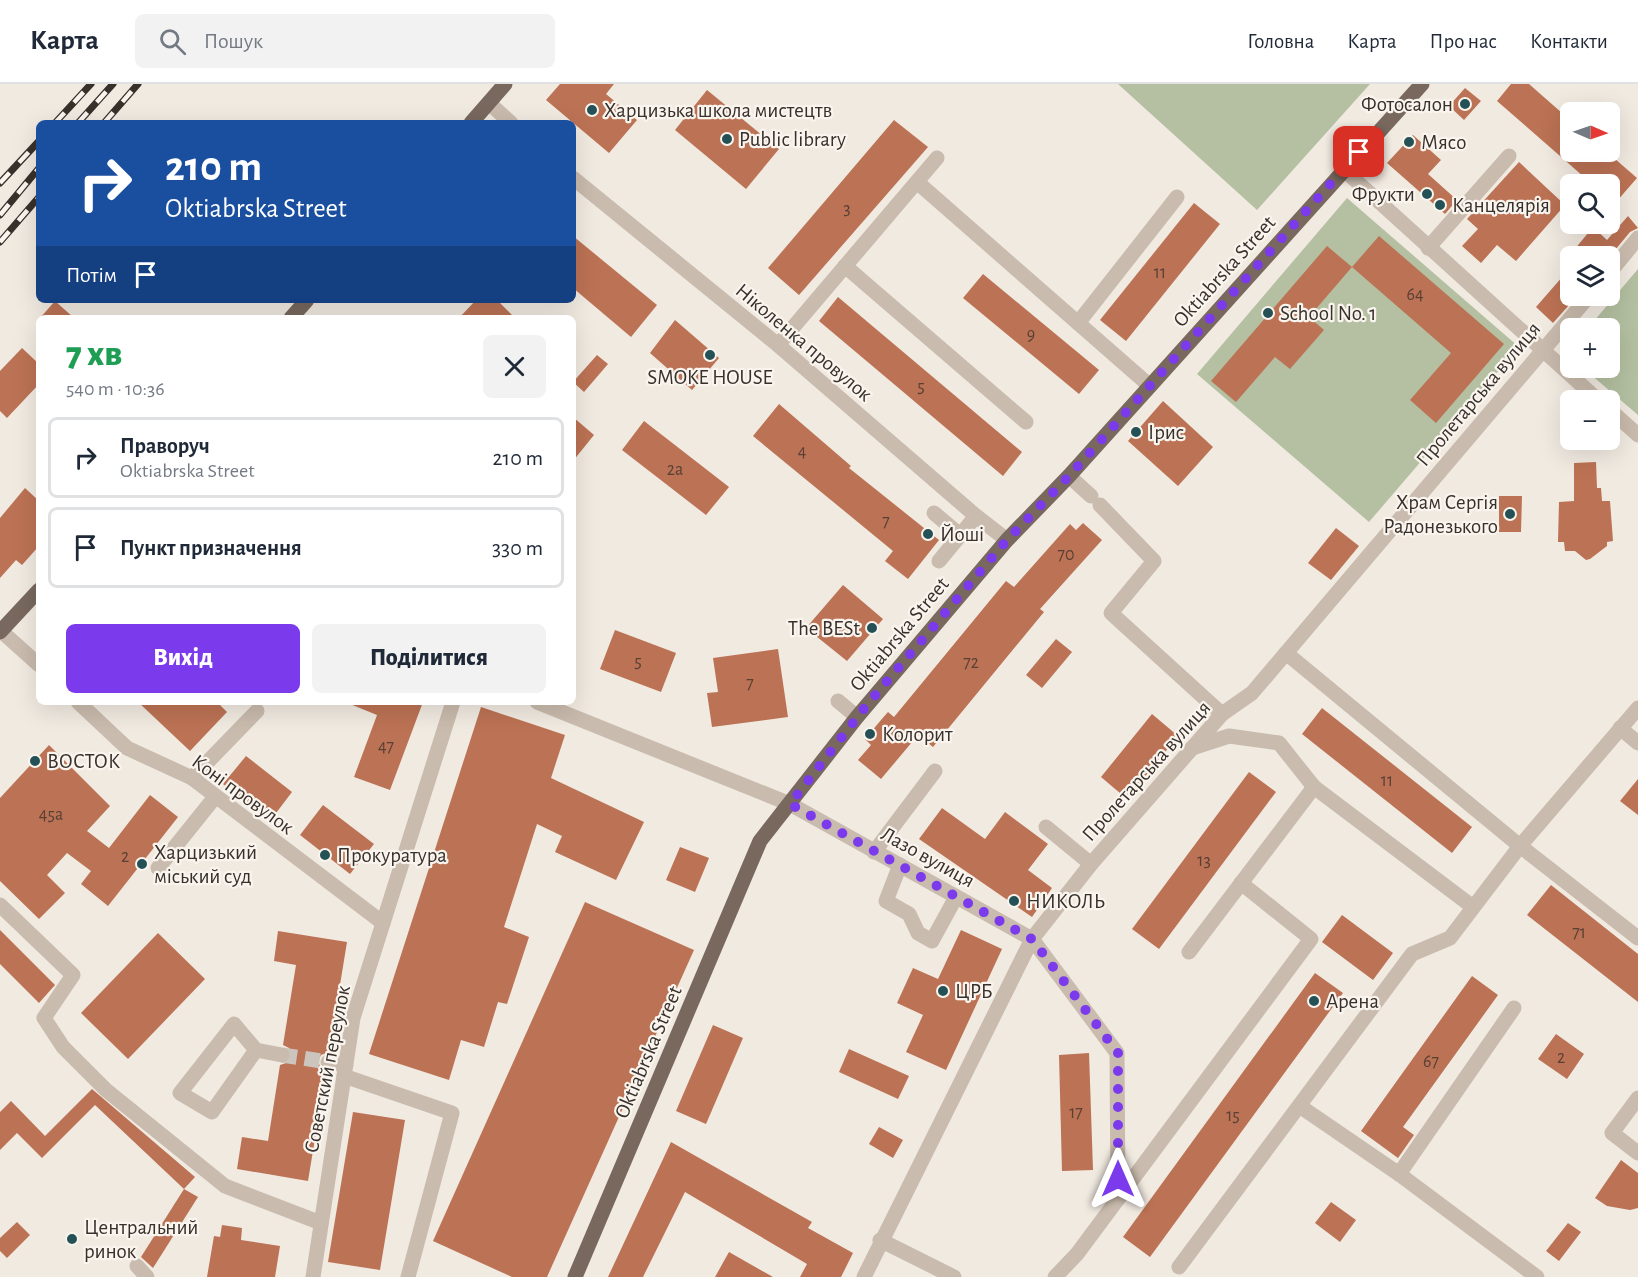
<!DOCTYPE html>
<html lang="uk">
<meta charset="utf-8">
<style>
body{margin:0;font-family:"Alegreya Sans",sans-serif;background:#f2f2f3;color:#1f2937;height:100vh;display:flex;flex-direction:column;font-size:22px;white-space:nowrap}
*{box-sizing:border-box;margin:0}
p{font-size:20px;color:#747a83}
.icon{flex:none;width:33px;height:33px;fill:none;stroke:currentColor;stroke-width:2;stroke-linecap:round;stroke-linejoin:round}
.map{position:relative;flex:1;overflow:hidden}
.panel{position:absolute;left:36px;top:231px;width:540px;height:390px;display:flex;flex-direction:column;background:#fff;border-radius:9px;box-shadow:0 6px 24px #0002}
.panel>*{flex:none}
.top-card{position:absolute;left:36px;top:36px;width:540px;height:183px;border-radius:9px;box-shadow:0 6px 24px #0002;background:#1a4fa0;color:#fff;overflow:hidden}
.needle{width:39px;rotate:92deg}
.controls{position:absolute;left:1560px;top:18px;display:grid;gap:12px}
.controls a{display:grid;place-items:center;width:60px;height:60px;border-radius:9px;background:#fff;box-shadow:0 6px 24px #0002;font-size:30px}
.pin{position:absolute;display:grid;place-items:center;width:51px;height:51px;color:#fff;margin:-26px;border-radius:12px;box-shadow:0 3px 9px #0006}
.me{position:absolute;width:66px;margin:-33px;rotate:0deg;stroke-linejoin:round;filter:drop-shadow(0 0 4px #0008)}
.turn{display:flex;align-items:center;gap:21px;height:126px;padding:0 30px;font-size:27px}
.turn .icon{width:78px;height:78px;stroke-width:2.5}
.turn b{display:block;font-size:42px;line-height:51px}
.then{display:flex;align-items:center;height:57px;padding:0 30px;background:#0003;gap:12px;font-size:22px}
.round{display:grid;place-items:center;flex:none;width:63px;height:63px;border-radius:9px;background:#f2f2f3}
.head{display:flex;align-items:center;justify-content:space-between;height:102px;padding:0 30px}
h1{font-size:36px;font-weight:800;line-height:45px;color:#1e9e55}
.button{display:flex;gap:12px;margin-top:auto;padding:12px 30px}
.button a{flex:1;height:69px;border-radius:9px;background:#7c3aed;color:#fff;font-size:24px;font-weight:800;line-height:69px;text-align:center}
.button a+a{background:#f2f2f3;color:#1f2937}
ul{padding:0;list-style:none}
li{display:flex;align-items:center;gap:18px;height:81px;margin:0 12px 9px;padding:0 18px;border:3px solid #e0e1e3;border-radius:9px}
li div{flex:1}
li b{display:block;font-size:22px}
li em{font-style:normal}
header{display:flex;align-items:center;gap:36px;box-sizing:border-box;height:84px;padding:0 30px;background:#fff;border-bottom:2px solid #e0e1e3}
header strong{font-size:28px}
nav{display:flex;gap:33px;margin-inline-start:auto;font-size:21px}
.search{width:420px;height:54px;background:#f2f2f3;display:flex;align-items:center;gap:15px;box-sizing:border-box;padding:0 21px;border-radius:9px;color:#747a83;font-size:22px}
.map>svg:first-child{display:block}
.green{fill:#b4c0a1}
.building{fill:#bc7254}
.lines{fill:none;stroke-linecap:round;stroke-linejoin:round}
.minor-tunnel{stroke:#ccc5bd;stroke-width:15;stroke-dasharray:15 8;stroke-linecap:butt}
.minor{stroke:#c9bbad;stroke-width:15}
.major{stroke:#78685e;stroke-width:15}
.rail-casing{stroke:#38302b;stroke-width:7}
.rail{stroke:#f9f4ed;stroke-width:4.5;stroke-dasharray:14;stroke-linecap:butt}
.route{stroke:#7c3aed;stroke-width:10;stroke-dasharray:0 18}
.poi-dot{fill:#245156;stroke:#f9f4ed;stroke-width:2}
.labels{text-anchor:middle;stroke-width:4.5;stroke-linejoin:round;paint-order:stroke}
.number-label{font-size:18px;fill:#594035}
.poi-label{font-size:21px;fill:#38302b;stroke:#f9f4ed;text-anchor:start}
.street-label{font-size:21px;fill:#38302b;stroke:#f9f4ed}
</style>
<header>
<strong>Карта</strong>
<div class="search"><svg class="icon" aria-label="search" viewBox="0 0 24 24"><circle cx="10" cy="10" r="6"/><path d="M15 15l6 6"/></svg>Пошук</div>
<nav><a>Головна</a><a>Карта</a><a>Про нас</a><a>Контакти</a></nav>
</header>
<div class="map">
<svg width="1638" height="1193" viewBox="0 0 1638 1193">
<rect width="100%" height="100%" fill="#f1eae1"/>
<g class="green">
<path d="M1118,0H1370L1257,126Z"/>
<path d="M1347,114L1519,263L1369,438L1197,290Z"/>
<path d="M1638,185V331L1583,284H1610V244H1588Z"/>
</g>
<g class="building">
<path d="M560,0H614L606,10L637,36L609,69L546,16Z"/>
<path d="M1511,0H1529L1570,36V68H1607L1637,94L1610,125V100H1592L1497,17Z"/>
<path d="M1465,4L1481,17L1464,36L1449,22Z"/>
<path d="M707,6L779,65L746,105L675,46Z"/>
<path d="M894,36L928,63L799,211L768,184Z"/>
<path d="M1413,51L1441,76L1428,90L1457,116L1445,130L1387,79Z"/>
<path d="M1519,78L1565,121L1516,177L1497,161L1481,179L1462,162L1478,145L1467,135Z"/>
<path d="M1194,119L1220,140L1126,257L1100,236Z"/>
<path d="M1628,132L1638,144L1630,148L1610,172H1569L1593,143L1607,156Z"/>
<path d="M573,152L657,221L631,253L573,204Z"/>
<path d="M1379,152L1504,260L1436,339L1410,316L1451,269L1352,183Z"/>
<path d="M1327,162L1352,183L1309,233L1324,246L1290,285L1275,273L1236,318L1211,297Z"/>
<path d="M1570,184V212H1577L1553,239L1536,223Z"/>
<path d="M983,190L1099,286L1079,310L963,214Z"/>
<path d="M838,213L1022,368L1003,392L819,237Z"/>
<path d="M476,216H497L515,234H459Z"/>
<path d="M55,217L74,234H40Z"/>
<path d="M675,236L719,274L692,306L650,269Z"/>
<path d="M22,264L39,280V300L7,334L0,327V287Z"/>
<path d="M597,271L608,280L584,308L573,298Z"/>
<path d="M1163,317L1213,363L1178,402L1128,357Z"/>
<path d="M779,320L851,382L849,384L939,456L908,495L885,477L893,467L753,352Z"/>
<path d="M573,333L594,351L573,377Z"/>
<path d="M644,337L729,403L706,431L622,366Z"/>
<path d="M1596,378L1597,404H1601L1602,417H1610L1613,457L1607,458V462L1590,475L1586,476L1575,467H1565L1564,458H1558L1559,418L1574,417V379Z"/>
<path d="M25,404L39,417V462L22,481L16,476L0,494V434Z"/>
<path d="M1499,412H1522L1521,448H1499Z"/>
<path d="M1083,439L1102,456L1040,525L1044,528L933,663L918,651L881,695L858,676L871,661L865,655L881,636L888,628L894,633L1006,497L1014,503L1070,440L1076,446Z"/>
<path d="M1336,444L1359,462L1331,496L1308,479Z"/>
<path d="M843,501L883,535L847,577L806,544Z"/>
<path d="M615,546L676,569L661,608L600,585Z"/>
<path d="M1056,555L1072,568L1042,604L1026,591Z"/>
<path d="M778,565L788,633L712,643L707,609L718,608L713,574Z"/>
<path d="M138,618H217L227,628L190,667Z"/>
<path d="M345,618H423L390,706L354,693L377,631Z"/>
<path d="M481,623L565,651L551,694L644,738L616,796L555,768L562,752L537,740L504,843L529,853L507,920L498,918L484,963L461,956L449,996L369,970Z"/>
<path d="M1322,624L1472,743L1452,769L1302,650Z"/>
<path d="M1152,630L1178,652L1127,715L1101,693Z"/>
<path d="M49,661L110,722L87,747L109,764L150,711L178,733L108,822L81,800L91,787L67,769L47,791L65,809L39,835L0,797V714Z"/>
<path d="M246,672L292,708L270,737L223,700Z"/>
<path d="M1249,688L1276,708L1159,865L1132,845Z"/>
<path d="M1638,695V731L1620,717Z"/>
<path d="M323,721L374,760L350,790L300,751Z"/>
<path d="M942,724L985,755L1005,728L1048,760L1028,786L1052,804L1032,833L919,755Z"/>
<path d="M680,763L709,774L695,808L666,796Z"/>
<path d="M1551,801L1638,870V918L1527,831Z"/>
<path d="M585,818L694,866L547,1193H512L433,1157Z"/>
<path d="M1342,831L1393,869L1373,896L1322,858Z"/>
<path d="M0,846L55,901L39,919L0,880Z"/>
<path d="M961,846L1002,865L946,986L906,968L923,931L897,919L913,884L938,895Z"/>
<path d="M278,847L347,858L329,968L321,971L318,977L321,985L326,988L308,1097L237,1085L242,1053L268,1057L280,981L289,978L292,972L289,964L283,961L296,881L274,877Z"/>
<path d="M158,849L205,895L128,975L81,929Z"/>
<path d="M1315,889L1343,909L1150,1173L1123,1153Z"/>
<path d="M1472,892L1498,911L1403,1043L1414,1051L1398,1074L1361,1047Z"/>
<path d="M713,941L743,954L706,1040L676,1027Z"/>
<path d="M1556,950L1584,970L1567,995L1538,975Z"/>
<path d="M849,965L909,992L898,1015L839,988Z"/>
<path d="M1089,969L1093,1086L1062,1087L1059,971Z"/>
<path d="M92,1005L195,1093L184,1105L95,1021L42,1074L17,1049L0,1066V1028L11,1017L45,1052Z"/>
<path d="M353,1028L405,1036L380,1186L328,1178Z"/>
<path d="M879,1043L903,1056L893,1074L869,1060Z"/>
<path d="M671,1058L812,1138L808,1144L853,1169L841,1193H800L807,1180L685,1108L643,1193H608Z"/>
<path d="M1621,1076L1638,1089V1124L1630,1126L1607,1122L1595,1114Z"/>
<path d="M184,1105L198,1113L153,1184L141,1173Z"/>
<path d="M1331,1118L1356,1136L1340,1158L1315,1139Z"/>
<path d="M17,1138L30,1151L7,1174L0,1167V1154Z"/>
<path d="M1568,1139L1581,1148L1559,1177L1546,1167Z"/>
<path d="M222,1141L242,1144L241,1156L280,1162L275,1193H207L214,1152L220,1153Z"/>
<path d="M729,1168L773,1193H715Z"/>
</g>
<g class="lines">
<path class="minor-tunnel" d="M282,971L328,978"/>
<g class="minor">
<path d="M489,19L511,39"/>
<path d="M1343,85L1598,316"/>
<path d="M573,94L778,261L976,432L1007,456"/>
<path d="M917,98L1150,302"/>
<path d="M1428,164L1509,72"/>
<path d="M845,182L1026,338"/>
<path d="M1610,188L1638,154"/>
<path d="M1078,239L1177,113"/>
<path d="M778,261L937,74"/>
<path d="M1610,326L1638,351"/>
<path d="M1069,392L1091,412"/>
<path d="M1100,421L1154,477L1111,529L1222,630"/>
<path d="M934,429L960,451"/>
<path d="M939,477L976,432"/>
<path d="M0,546L39,581"/>
<path d="M1286,569L1520,762L1638,854"/>
<path d="M838,617L857,633"/>
<path d="M78,618L127,664L192,694L383,839"/>
<path d="M537,618L790,720L1032,855L1117,969L1118,1115"/>
<path d="M1620,644L1638,659"/>
<path d="M1192,664L1229,652L1279,659L1314,703L1473,823"/>
<path d="M192,694L257,627"/>
<path d="M1046,743L1091,780"/>
<path d="M874,768L935,687"/>
<path d="M900,781L886,817L909,830L918,849L932,857L956,813"/>
<path d="M158,784L215,713"/>
<path d="M0,821L73,891L44,934L63,963L106,1006L225,1102L321,1139"/>
<path d="M1189,868L1314,703"/>
<path d="M256,966L212,1028L180,1009L234,940L256,966L282,971"/>
<path d="M328,978L346,981"/>
<path d="M344,992L452,1029L408,1193"/>
<path d="M1638,1014L1612,1049L1638,1069"/>
<path d="M1301,1023L1399,1090L1537,1193"/>
<path d="M1399,1090L1514,924"/>
<path d="M880,1156L954,1193"/>
<path d="M137,1182L147,1193"/>
<path d="M1179,1183L1412,870L1450,854L1520,762L1638,624"/>
<path d="M313,1193L353,934L453,618"/>
<path d="M864,1193L1032,855L1091,780L1222,630L1252,609L1589,212"/>
<path d="M1055,1193L1077,1170L1311,855L1241,799"/>
</g>
<g class="major">
<path d="M471,39L505,0"/>
<path d="M291,234L307,216"/>
<path d="M0,548L39,506"/>
<path d="M575,1193L760,757L857,633L1007,456L1069,392L1422,0"/>
</g>
<defs>
<g id="rail">
<path d="M55,39L91,0"/>
<path d="M78,39L113,0"/>
<path d="M104,39L138,0"/>
<path d="M0,99L39,57"/>
<path d="M0,131L39,84"/>
<path d="M0,158L39,113"/>
</g>
</defs>
<use href="#rail" class="rail-casing"/>
<use href="#rail" class="rail"/>
</g>
<g class="lines">
<path class="route" d="M1118,1095V969L1032,855L790,720L866,622L1007,456L1069,392L1359,68"/>
</g>
<g class="poi-dot">
<circle cx="1465" cy="20" r="6"/>
<circle cx="592" cy="26" r="6"/>
<circle cx="727" cy="55" r="6"/>
<circle cx="1409" cy="58" r="6"/>
<circle cx="1427" cy="110" r="6"/>
<circle cx="1440" cy="121" r="6"/>
<circle cx="1268" cy="229" r="6"/>
<circle cx="710" cy="271" r="6"/>
<circle cx="1136" cy="348" r="6"/>
<circle cx="1510" cy="430" r="6"/>
<circle cx="928" cy="450" r="6"/>
<circle cx="872" cy="544" r="6"/>
<circle cx="870" cy="650" r="6"/>
<circle cx="35" cy="677" r="6"/>
<circle cx="325" cy="771" r="6"/>
<circle cx="142" cy="780" r="6"/>
<circle cx="1014" cy="817" r="6"/>
<circle cx="943" cy="907" r="6"/>
<circle cx="1314" cy="917" r="6"/>
<circle cx="72" cy="1155" r="6"/>
</g>
<g class="labels">
<g class="number-label">
<text x="847" y="130">3</text>
<text x="1160" y="194">11</text>
<text x="1415" y="216">64</text>
<text x="1031" y="256">9</text>
<text x="921" y="308">5</text>
<text x="802" y="373">4</text>
<text x="675" y="391">2а</text>
<text x="886" y="443">7</text>
<text x="1066" y="476">70</text>
<text x="638" y="583">5</text>
<text x="971" y="584">72</text>
<text x="750" y="605">7</text>
<text x="386" y="668">47</text>
<text x="1387" y="702">11</text>
<text x="51" y="736">45а</text>
<text x="125" y="778">2</text>
<text x="1204" y="782">13</text>
<text x="1579" y="854">71</text>
<text x="1561" y="979">2</text>
<text x="1431" y="983">67</text>
<text x="1076" y="1034">17</text>
<text x="1233" y="1037">15</text>
</g>
<g class="poi-label">
<text x="1453" y="27" text-anchor="end">Фотосалон</text>
<text x="604" y="33">Харцизька школа мистецтв</text>
<text x="739" y="62">Public library</text>
<text x="1421" y="65">Мясо</text>
<text x="1415" y="117" text-anchor="end">Фрукти</text>
<text x="1452" y="128">Канцелярія</text>
<text x="1280" y="236">School No. 1</text>
<text x="710" y="300" text-anchor="middle">SMOKE HOUSE</text>
<text x="1148" y="355">Ірис</text>
<text x="1498" y="425" text-anchor="end">Храм Сергія<tspan x="1498" dy="24">Радонезького</tspan></text>
<text x="940" y="457">Йоші</text>
<text x="860" y="551" text-anchor="end">The BESt</text>
<text x="882" y="657">Колорит</text>
<text x="47" y="684">ВОСТОК</text>
<text x="154" y="775">Харцизький<tspan x="154" dy="24">міський суд</tspan></text>
<text x="337" y="778">Прокуратура</text>
<text x="1026" y="824">НИКОЛЬ</text>
<text x="955" y="914">ЦРБ</text>
<text x="1326" y="924">Арена</text>
<text x="84" y="1150">Центральний<tspan x="84" dy="24">ринок</tspan></text>
</g>
<g class="street-label">
<text transform="translate(1224 187) rotate(-48)" y="7">Oktiabrska Street</text>
<text transform="translate(804 258) rotate(40)" y="7">Ніколенка провулок</text>
<text transform="translate(1478 310) rotate(-50)" y="7">Пролетарська вулиця</text>
<text transform="translate(899 550) rotate(-50)" y="7">Oktiabrska Street</text>
<text transform="translate(1146 687) rotate(-48)" y="7">Пролетарська вулиця</text>
<text transform="translate(243 710) rotate(36)" y="7">Коні провулок</text>
<text transform="translate(928 773) rotate(29)" y="7">Лазо вулиця</text>
<text transform="translate(648 968) rotate(-67)" y="7">Oktiabrska Street</text>
<text transform="translate(327 985) rotate(-79)" y="7">Советский переулок</text>
</g>
</g>
</svg>
<div class="controls">
<a><svg class="needle" viewBox="-14 -14 28 28"><path d="M0-13l5 13h-10z" fill="#e53935"/><path d="M0 13l5-13h-10z" fill="#747a83"/></svg></a>
<a><svg class="icon" aria-label="search" viewBox="0 0 24 24"><circle cx="10" cy="10" r="6"/><path d="M15 15l6 6"/></svg></a>
<a><svg class="icon" aria-label="layers" viewBox="0 0 24 24"><path d="M12 4l9 5-9 5-9-5zM3 14l9 5 9-5"/></svg></a>
<a>+</a>
<a>−</a>
</div>
<div class="pin" style="left:1359px;top:68px;background:#d93025"><svg class="icon" aria-label="arrive" viewBox="0 0 24 24"><path d="M6 21V4h12l-3 4 3 4H6"/></svg></div>
<svg class="me" style="left:1118px;top:1095px" viewBox="-20 -20 40 40"><path d="M0-17L14 15 0 8-14 15z" fill="#7c3aed" stroke="#fff" stroke-width="4"/></svg>
<div class="top-card">
<div class="turn"><svg class="icon" aria-label="right" viewBox="0 0 24 24"><path d="M7 20v-9h11M14 6l5 5-5 5"/></svg><div><b>210 m</b>Oktiabrska Street</div></div>
<div class="then">Потім<svg class="icon" aria-label="arrive" viewBox="0 0 24 24"><path d="M6 21V4h12l-3 4 3 4H6"/></svg></div>
</div>
<section class="panel">
<div class="head"><div><h1>7 хв</h1><p>540 m · 10:36</p></div><a class="round"><svg class="icon" aria-label="close" viewBox="0 0 24 24"><path d="M6 6l12 12M18 6L6 18"/></svg></a></div>
<ul>
<li><svg class="icon" aria-label="right" viewBox="0 0 24 24"><path d="M7 20v-9h11M14 6l5 5-5 5"/></svg><div><b>Праворуч</b><p>Oktiabrska Street</p></div><em>210 m</em></li>
<li><svg class="icon" aria-label="arrive" viewBox="0 0 24 24"><path d="M6 21V4h12l-3 4 3 4H6"/></svg><div><b>Пункт призначення</b></div><em>330 m</em></li>
</ul>
<div class="button"><a>Вихід</a><a>Поділитися</a></div>
</section>
</div>
